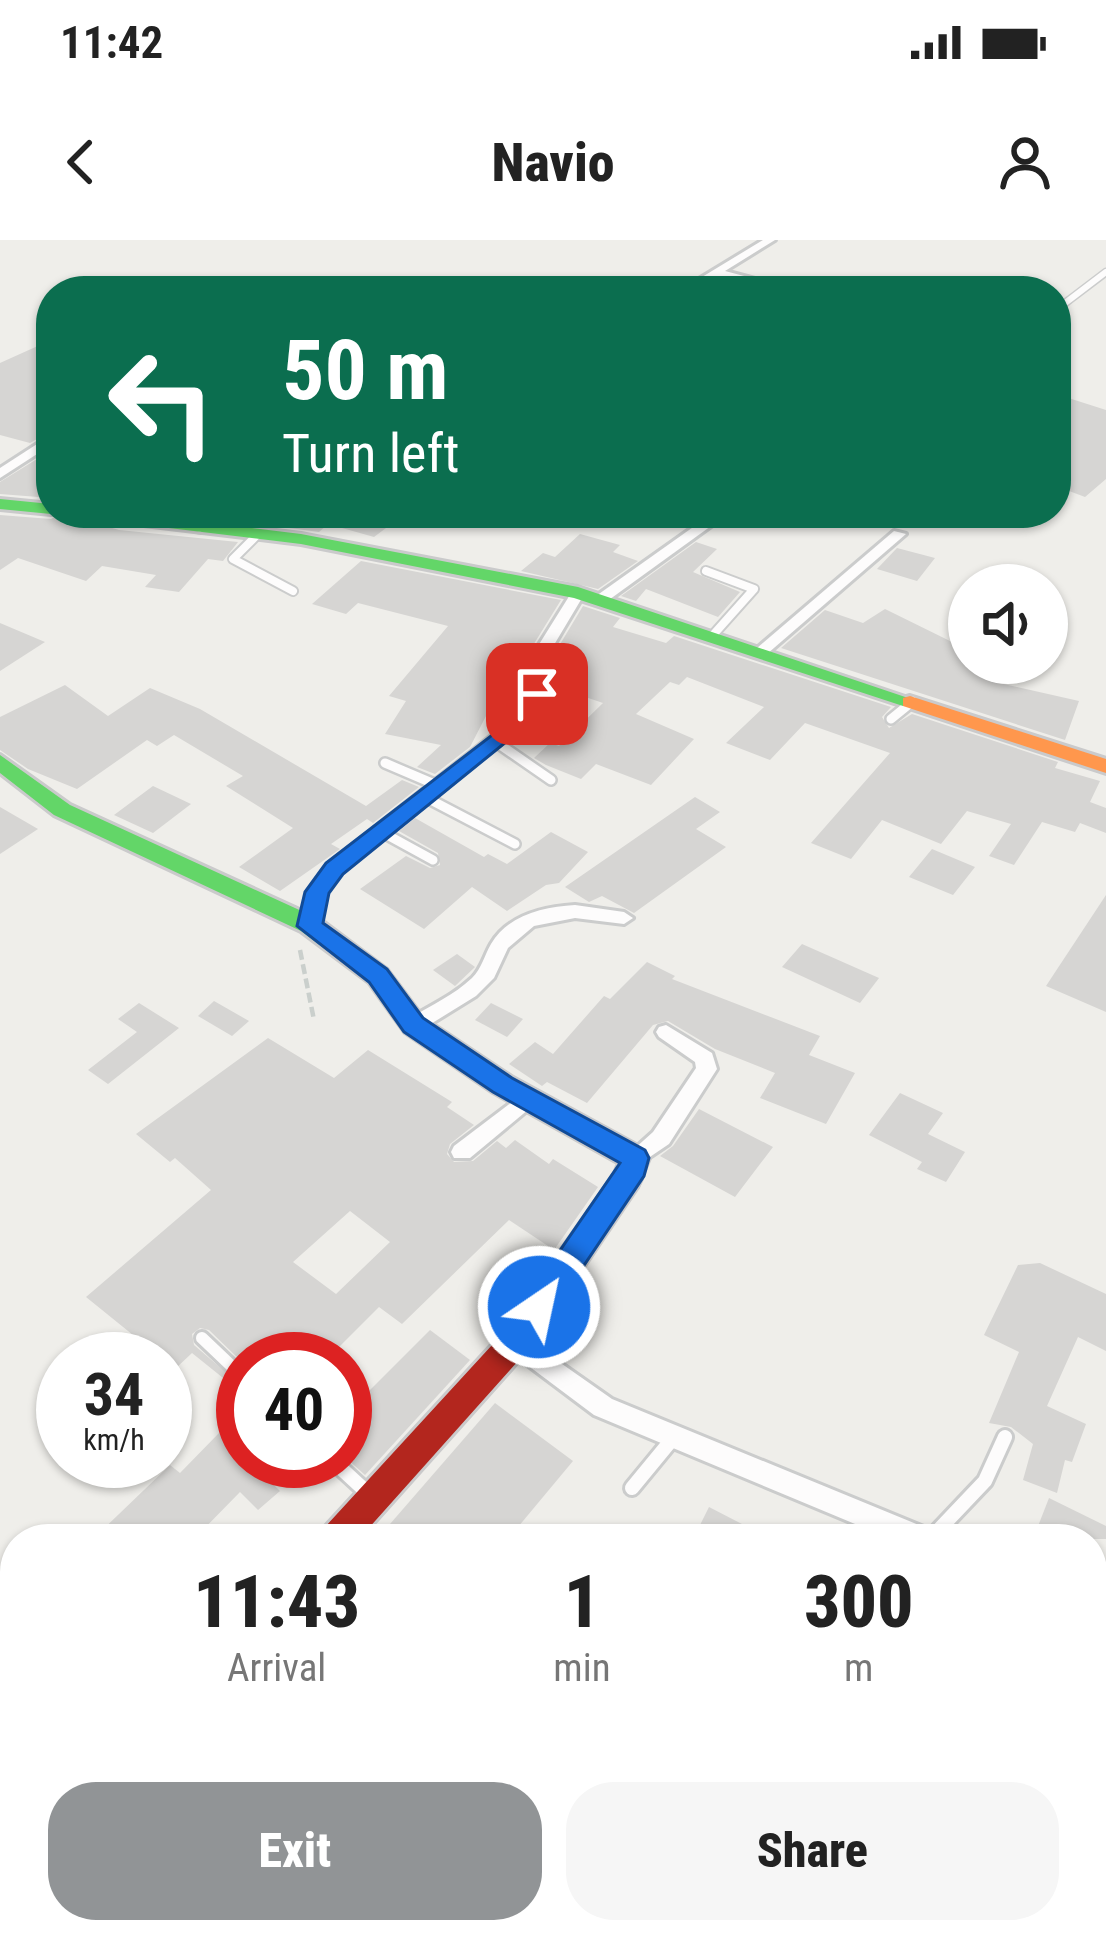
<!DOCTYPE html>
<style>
body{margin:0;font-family:"Roboto Condensed",sans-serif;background:#f6f6f6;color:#222;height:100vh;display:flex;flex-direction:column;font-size:45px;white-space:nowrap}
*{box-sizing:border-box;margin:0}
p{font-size:39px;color:#767676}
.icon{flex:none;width:66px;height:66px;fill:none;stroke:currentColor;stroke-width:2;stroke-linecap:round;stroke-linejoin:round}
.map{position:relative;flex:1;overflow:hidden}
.details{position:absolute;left:0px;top:1284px;width:1107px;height:420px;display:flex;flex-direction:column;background:#fff;border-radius:48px 48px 0 0;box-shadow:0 3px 9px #0004}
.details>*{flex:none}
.hud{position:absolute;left:36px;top:36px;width:1035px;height:252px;border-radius:48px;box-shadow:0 3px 9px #0004;background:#0b6e4f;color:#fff;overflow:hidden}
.fabs{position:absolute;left:948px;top:324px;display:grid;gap:24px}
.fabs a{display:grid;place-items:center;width:120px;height:120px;border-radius:50%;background:#fff;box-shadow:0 3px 9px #0004;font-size:60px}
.speed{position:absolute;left:36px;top:1092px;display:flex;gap:24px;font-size:60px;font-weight:700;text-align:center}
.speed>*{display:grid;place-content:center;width:156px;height:156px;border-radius:50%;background:#fff;box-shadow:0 3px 9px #0004;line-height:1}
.speed small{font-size:30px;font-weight:400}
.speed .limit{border:18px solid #d22;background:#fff;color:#111}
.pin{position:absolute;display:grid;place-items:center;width:102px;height:102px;color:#fff;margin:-51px;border-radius:24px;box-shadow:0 6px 18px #0006}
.me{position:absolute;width:132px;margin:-66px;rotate:34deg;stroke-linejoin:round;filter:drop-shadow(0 0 9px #0008)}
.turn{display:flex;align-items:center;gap:42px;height:252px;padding:0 48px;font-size:54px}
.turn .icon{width:156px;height:156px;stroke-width:2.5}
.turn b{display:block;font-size:84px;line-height:102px}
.eta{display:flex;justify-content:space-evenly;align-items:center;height:204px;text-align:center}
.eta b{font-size:72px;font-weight:800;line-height:84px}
.cta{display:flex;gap:24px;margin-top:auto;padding:24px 48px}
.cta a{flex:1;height:138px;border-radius:48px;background:#919496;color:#fff;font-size:48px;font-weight:800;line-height:138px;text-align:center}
.cta a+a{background:#f6f6f6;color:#222}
.status{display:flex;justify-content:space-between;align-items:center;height:84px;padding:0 60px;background:#fff;direction:ltr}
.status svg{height:33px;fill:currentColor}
header{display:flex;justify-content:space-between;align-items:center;height:156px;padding:0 48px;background:#fff;font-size:54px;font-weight:800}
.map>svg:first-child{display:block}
.building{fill:#d6d5d3;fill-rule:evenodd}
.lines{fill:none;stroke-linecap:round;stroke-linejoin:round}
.lane-far4-casing{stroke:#cbcccc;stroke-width:9}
.lane-far3-casing{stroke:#cbcccc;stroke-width:12}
.lane-far2-casing{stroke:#cbcccc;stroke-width:14}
.lane-far1-casing{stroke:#cbcccc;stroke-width:18}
.lane-casing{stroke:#cbcccc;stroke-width:20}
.street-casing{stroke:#cbcccc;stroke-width:6}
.fast-casing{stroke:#cacacb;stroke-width:6}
.slow-casing{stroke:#cacacb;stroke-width:6}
.jam-casing{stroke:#cacacb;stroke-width:6}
.path{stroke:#cacfcc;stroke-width:4.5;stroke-dasharray:10 4.5;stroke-linecap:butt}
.lane-far4{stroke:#fdfcfc;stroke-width:6}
.lane-far3{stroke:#fdfcfc;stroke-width:8}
.lane-far2{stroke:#fdfcfc;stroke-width:9}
.lane-far1{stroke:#fdfcfc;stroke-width:12}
.lane{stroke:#fdfcfc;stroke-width:14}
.street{fill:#fdfcfc;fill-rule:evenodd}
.fast{fill:#63d668;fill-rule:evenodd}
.slow{fill:#ff974d;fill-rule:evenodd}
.jam{fill:#b3261e;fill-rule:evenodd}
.route{fill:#1a73e8;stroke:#114b97;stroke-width:3}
</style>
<div class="status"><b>11:42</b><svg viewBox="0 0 49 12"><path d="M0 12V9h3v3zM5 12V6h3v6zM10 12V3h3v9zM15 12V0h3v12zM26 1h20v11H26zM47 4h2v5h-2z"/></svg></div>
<header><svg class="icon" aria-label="back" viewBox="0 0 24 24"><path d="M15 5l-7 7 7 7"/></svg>Navio<svg class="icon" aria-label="person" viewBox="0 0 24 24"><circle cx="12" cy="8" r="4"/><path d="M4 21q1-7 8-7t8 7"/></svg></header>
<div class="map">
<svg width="1106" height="1704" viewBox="0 0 1106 1704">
<rect width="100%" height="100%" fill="#efeeea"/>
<g class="building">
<path d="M51,100V191L30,203L0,195V123Z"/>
<path d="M1056,154L1106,170V239L1085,257L1056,246Z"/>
<path d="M45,214L51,216V258L0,254V242Z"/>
<path d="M62,273L119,290L238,302L223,321L208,319L179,352L145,347L156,335L102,326L86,341L18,318L0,330V275L51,279Z"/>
<path d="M237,273H406L374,297L328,284L319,292L230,280Z"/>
<path d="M580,294L620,305L613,312L638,321L598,349L521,331L543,313L555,317Z"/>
<path d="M696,302L717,309L693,332L740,352L718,377L646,349L636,361L621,356Z"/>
<path d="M897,308L935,318L917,341L877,329Z"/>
<path d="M361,321L561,360L519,428L521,446L504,479L486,476L470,507L435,534L417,527L441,505L385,494L406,461L389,456L448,386L358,363L346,374L312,364Z"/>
<path d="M583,366L620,378L613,387L666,403L674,396L891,467L882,477L889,488L912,474L1058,522L1055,528L1100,541L1090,562L1106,568V593L1080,583L1075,592L1042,582L1014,625L989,616L1011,584L967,571L941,604L882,580L851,619L811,603L890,513L805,483L770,520L726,503L764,467L687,437L679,445L670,442L636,474L694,499L651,545L596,524L581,539L546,525L534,518L550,503L559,506L603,463L544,443V431Z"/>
<path d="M885,369L952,402L969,386V423H1002L986,440L1079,461L1065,500L781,408L825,370L863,383Z"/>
<path d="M0,383L45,402L0,431Z"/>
<path d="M65,445L108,476L150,448L200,469L366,566L402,540L419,547L373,583L367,579L331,604L340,609L280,651L239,627L293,588L226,546L243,536L174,495L157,506L147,500L77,549L28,529L0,510V477Z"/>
<path d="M153,546L191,564L153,593L114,575Z"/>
<path d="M695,557L720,572L696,589L726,607L634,673L602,656L589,662L565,647Z"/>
<path d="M0,567L38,589L0,614Z"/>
<path d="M415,578L484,617L488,614L507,624L551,592L588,612L559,643L546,645L507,671L472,647L424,689L360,649L406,616L430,628L440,625L438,613L399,591Z"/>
<path d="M932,609L975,627L953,655L909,637Z"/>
<path d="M1106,655V772L1046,746Z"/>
<path d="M802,704L879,738L860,763L782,727Z"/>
<path d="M457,714L475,727L455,746L433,730Z"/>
<path d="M647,722L675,736L672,739L820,796L809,815L855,833L826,884L760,858L775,833L715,809L668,781L653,785L587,863L547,842L542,846L509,824L535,802L553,814L604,756L610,759Z"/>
<path d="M214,761L249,781L232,796L198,776Z"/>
<path d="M139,763L179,788L108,844L88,830L137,792L118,779Z"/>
<path d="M491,763L523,779L507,797L475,780Z"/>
<path d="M268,798L334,838L368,810L452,862L447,867L474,885L450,904L447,914L454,922L473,921L497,901L506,908L515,900L549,924L553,919L598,947L554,1010L509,980L402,1084L379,1067L327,1119L243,1123L209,1090L200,1088L192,1094L194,1105L243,1147V1154L192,1113L175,1129L86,1057L211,950L175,918L170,922L136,894ZM350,971L390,1002L336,1054L293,1022Z"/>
<path d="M900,853L943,873L928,894L965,912L946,942L917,929L922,922L869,895Z"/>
<path d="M699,869L773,907L735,957L660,916L673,906Z"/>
<path d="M1040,1023L1106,1054V1111L1078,1097L1047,1166L1086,1184L1072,1222L1065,1220L1057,1253L1023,1240L1033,1204L1011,1187L989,1183L1019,1112L984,1095L1018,1025Z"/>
<path d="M430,1090L470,1120L365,1235L345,1217V1175Z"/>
<path d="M495,1163L573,1221L508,1299H377Z"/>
<path d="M219,1193L243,1211V1221H249L280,1251L258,1270L240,1252L194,1299H93L170,1225L180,1233Z"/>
<path d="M1049,1258L1106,1286V1299H1033Z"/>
<path d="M709,1267L771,1299H693Z"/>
</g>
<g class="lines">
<defs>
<path id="lane-far4" d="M1056,70L1106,32"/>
<g id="lane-far3">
<path d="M257,295L233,319L293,351"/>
<path d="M706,331L754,349L713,395"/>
<path d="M903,469L913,461"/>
</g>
<g id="lane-far2">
<path d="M891,479L907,466"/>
<path d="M496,502L551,540"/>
<path d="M385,523L439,546"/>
<path d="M425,557L515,604"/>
<path d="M380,591L433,620"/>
</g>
<path id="lane-far1" d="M202,1098L243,1137"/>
<g id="lane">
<path d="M333,1221L371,1256"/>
<path d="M632,1248L674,1197"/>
<path d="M930,1299L985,1241L1005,1197"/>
</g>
<g id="street">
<path d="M763,0H775L725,31L801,51H781L717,36L693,51H679Z"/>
<path d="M51,195V205L0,238V228Z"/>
<path d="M216,273H233L201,292L189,289Z"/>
<path d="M713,273H729L606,362H596V356Z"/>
<path d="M894,291L906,294L767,414H757V408Z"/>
<path d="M573,350L585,353L539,430L542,471L340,632L326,653L317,690H303L301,685L308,652L328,624L528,467L523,430Z"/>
<path d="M575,665L624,672L633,678L624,684L575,678L534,686L508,708L494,738L476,756L421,790H407L404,785L407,780C429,766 453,756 472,738C482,728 484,716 491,704C508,675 543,667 575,665Z"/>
<path d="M666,785L712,813L717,829L669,904L635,927L627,924L624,918L653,892L696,828L695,822L659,797L656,792L659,787Z"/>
<path d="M528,850L535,852L539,858L535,864L470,918H454L451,912L454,906Z"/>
<path d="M515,1091L612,1159L931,1290L935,1299H891L594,1175L506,1109L503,1102L506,1095Z"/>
<path d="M1092,1367L1106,1373V1402L1092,1396Z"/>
<path d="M15,1532V1567L0,1575V1540Z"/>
<path d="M1106,1600V1653L1103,1660L1092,1664V1612L1095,1604Z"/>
<path d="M1059,1689H1091L1085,1704H1053Z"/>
</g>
<g id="fast">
<path d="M0,259L51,264V273H56L51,274L0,269Z"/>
<path d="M77,273H130L301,294L578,347L920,462L917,466H903L574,358L301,304L86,278Z"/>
<path d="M0,515L70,565L319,679L387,730L423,778L513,838L645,910L649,918L637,947H617L613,939L619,923L493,852L405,792L369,742L301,691L54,575L0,533Z"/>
</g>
<path id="slow" d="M910,456L1106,519V533L903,466V458Z"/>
<path id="jam" d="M627,928L637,931L641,939L637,947L526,1112L359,1299H320L325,1287L504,1092L617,931Z"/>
</defs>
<use href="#lane-far4" class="lane-far4-casing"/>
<use href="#lane-far3" class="lane-far3-casing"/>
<use href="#lane-far2" class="lane-far2-casing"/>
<use href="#lane-far1" class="lane-far1-casing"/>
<use href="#lane" class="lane-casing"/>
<use href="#street" class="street-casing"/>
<use href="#fast" class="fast-casing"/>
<use href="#slow" class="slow-casing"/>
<use href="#jam" class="jam-casing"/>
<path class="path" d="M300,710L314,780"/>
<use href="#lane-far4" class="lane-far4"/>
<use href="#lane-far3" class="lane-far3"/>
<use href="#lane-far2" class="lane-far2"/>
<use href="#lane-far1" class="lane-far1"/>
<use href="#lane" class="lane"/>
<use href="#street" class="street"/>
<use href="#fast" class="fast"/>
<use href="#slow" class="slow"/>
<use href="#jam" class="jam"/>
</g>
<path class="route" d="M537,448L547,454L543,472L343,634L329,653L323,683L387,729L423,778L512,838L645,910L649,918L644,936L550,1076L539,1080L528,1076L524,1067L528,1057L620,923L493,852L404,792L369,742L297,686L305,652L326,623L513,479L525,466L530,450Z"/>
</svg>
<div class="fabs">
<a><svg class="icon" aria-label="sound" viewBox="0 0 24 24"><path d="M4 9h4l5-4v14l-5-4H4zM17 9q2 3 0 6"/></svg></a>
</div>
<div class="speed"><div>34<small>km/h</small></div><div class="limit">40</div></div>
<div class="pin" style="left:537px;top:454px;background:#d93025"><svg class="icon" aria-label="arrive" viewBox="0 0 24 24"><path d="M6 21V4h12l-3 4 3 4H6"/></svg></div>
<svg class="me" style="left:539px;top:1067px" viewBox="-20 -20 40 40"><circle r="17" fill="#1a73e8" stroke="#fff" stroke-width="3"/><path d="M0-11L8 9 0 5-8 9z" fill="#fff"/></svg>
<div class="hud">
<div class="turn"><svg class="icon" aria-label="left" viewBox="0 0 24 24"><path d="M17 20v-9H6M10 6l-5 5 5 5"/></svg><div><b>50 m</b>Turn left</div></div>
</div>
<section class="details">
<div class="eta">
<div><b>11:43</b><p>Arrival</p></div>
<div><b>1</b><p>min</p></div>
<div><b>300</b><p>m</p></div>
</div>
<div class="cta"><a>Exit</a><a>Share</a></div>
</section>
</div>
